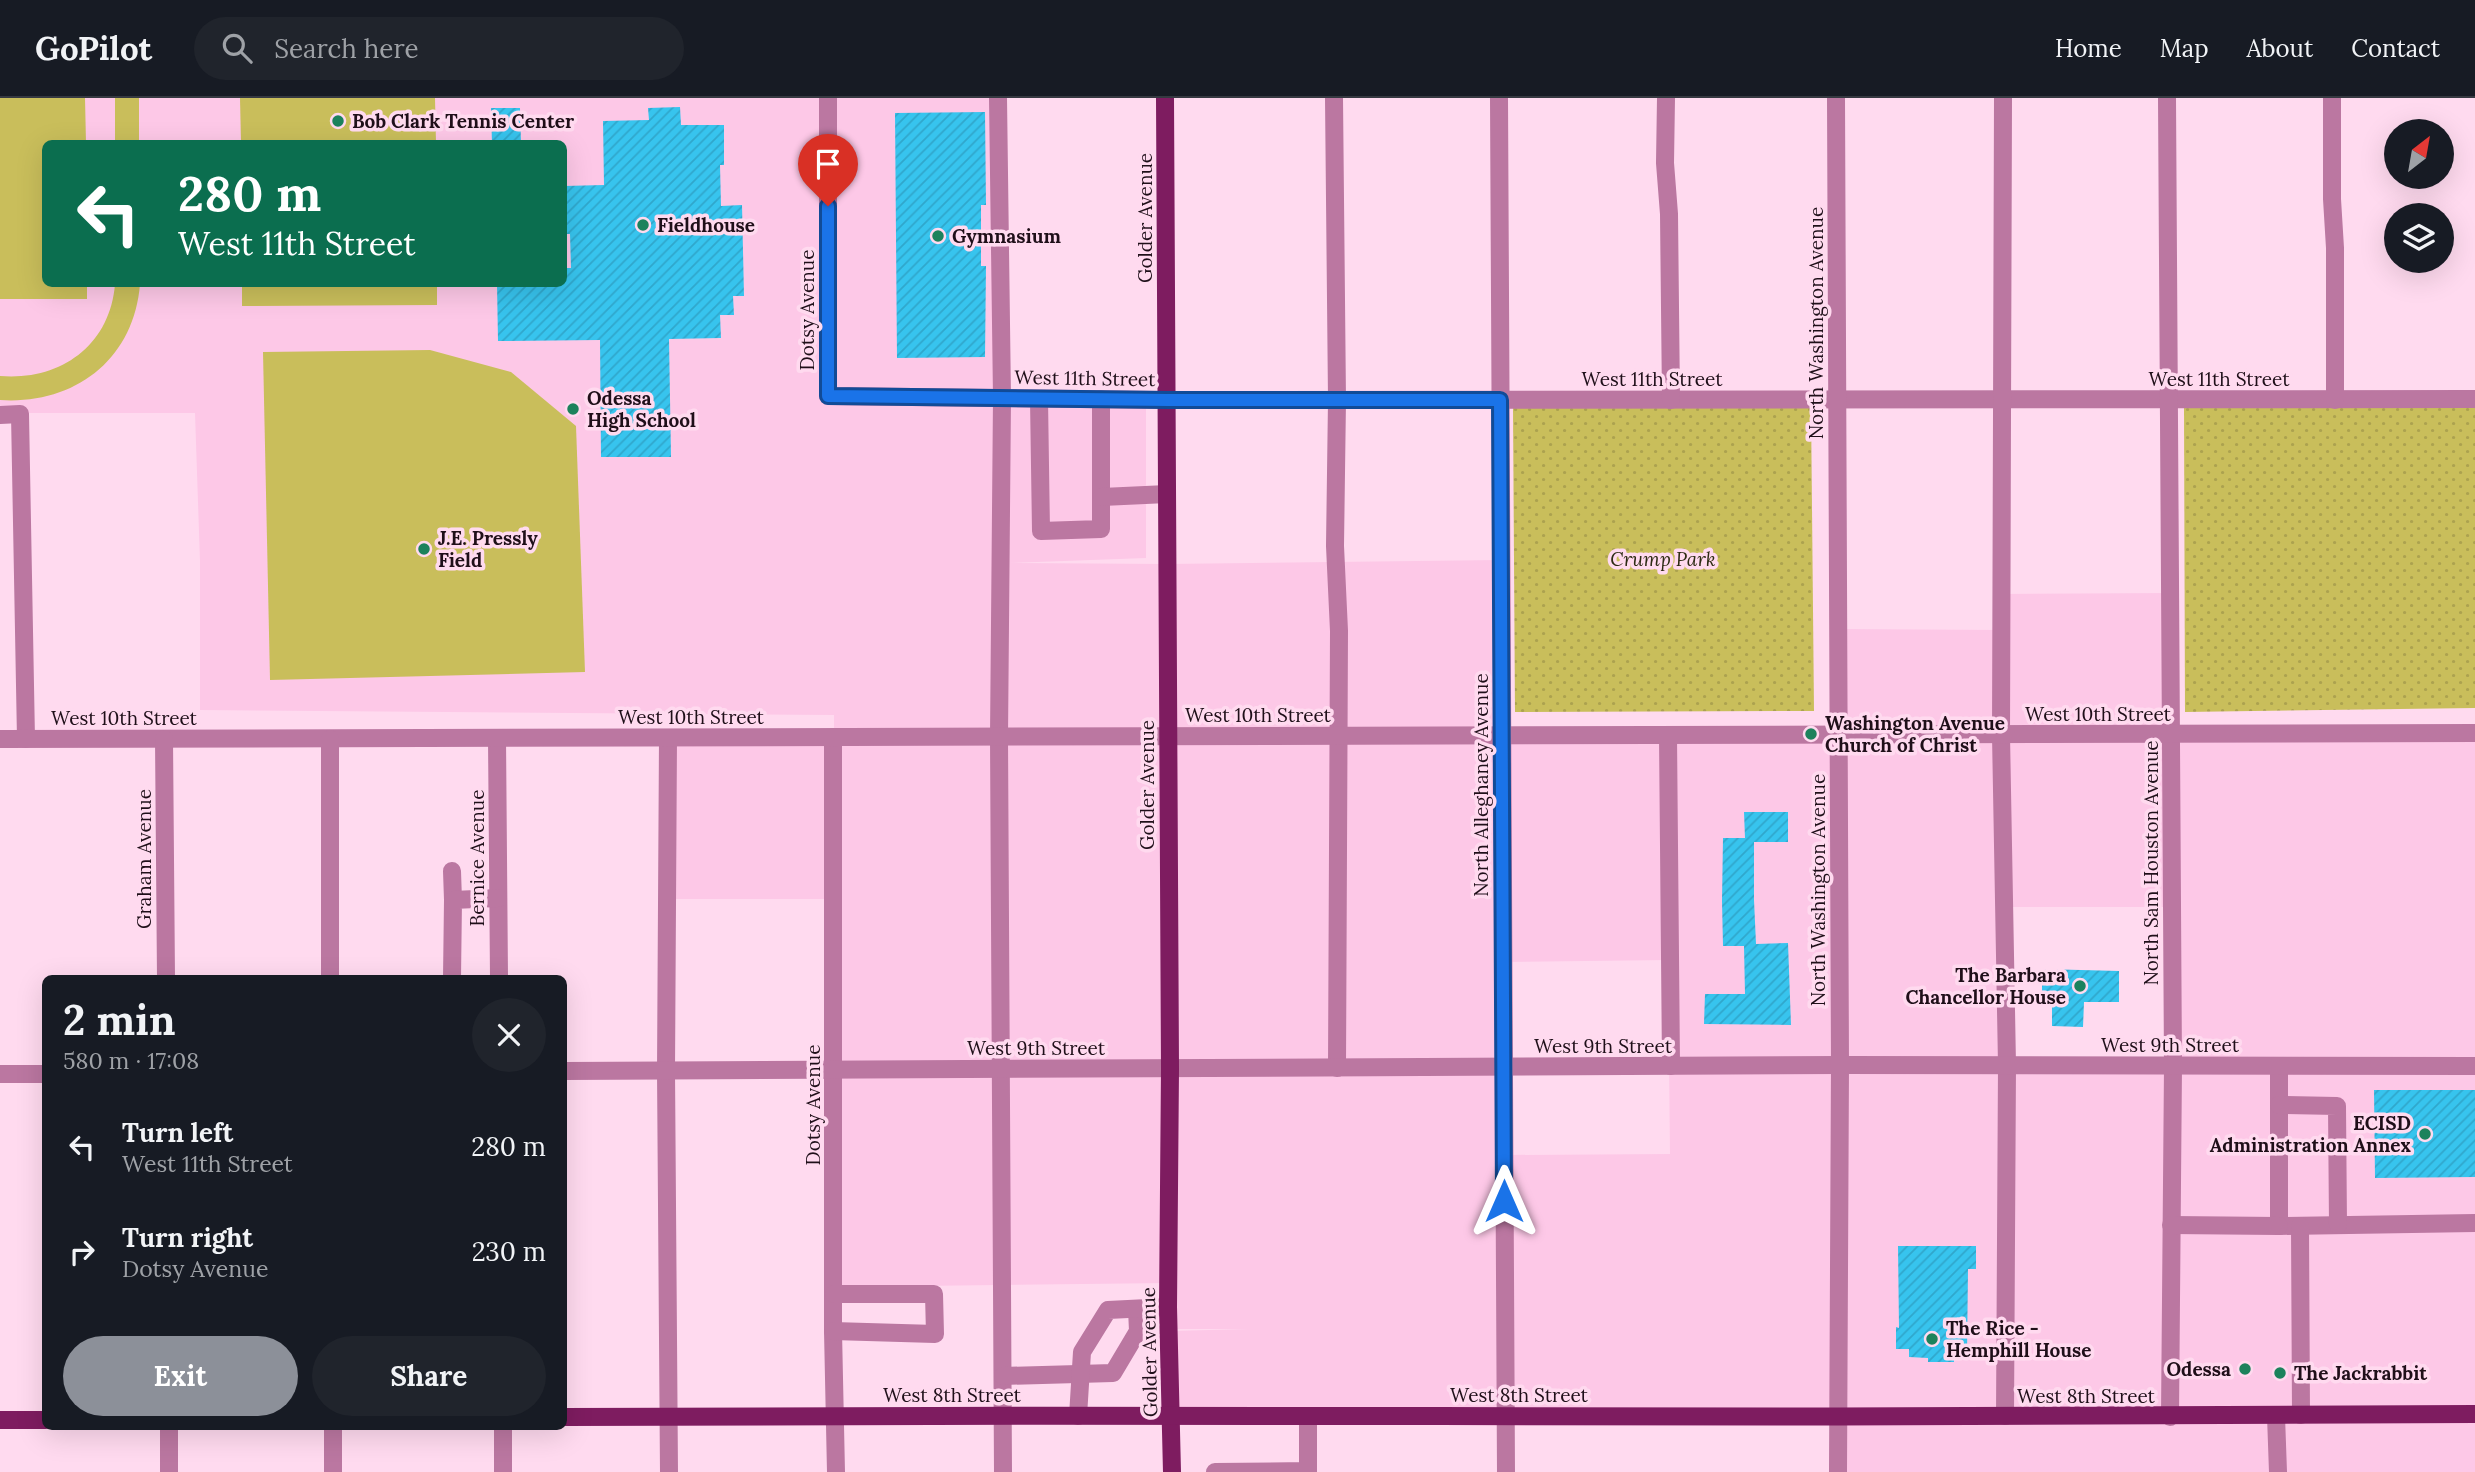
<!DOCTYPE html>
<meta charset="utf-8">
<style>
body{margin:0;font-family:Lora,serif;background:#20242c;color:#f1f3f6;height:100vh;display:flex;flex-direction:column;font-size:26px;white-space:nowrap}
*{box-sizing:border-box;margin:0}
p{font-size:23px;color:#9ea1a6}
.icon{flex:none;width:38px;height:38px;fill:none;stroke:currentColor;stroke-width:2;stroke-linecap:round;stroke-linejoin:round}
.map{position:relative;flex:1;overflow:hidden}
.side{position:absolute;left:42px;top:877px;width:525px;height:455px;display:flex;flex-direction:column;background:#171b24;border-radius:10px;box-shadow:0 7px 28px #0002}
.side>*{flex:none}
.banner{position:absolute;left:42px;top:42px;width:525px;height:147px;border-radius:10px;box-shadow:0 7px 28px #0002;background:#0b6e4f;color:#fff;overflow:hidden}
.needle{width:46px;rotate:31deg}
.buttons{position:absolute;left:2384px;top:21px;display:grid;gap:14px}
.buttons a{display:grid;place-items:center;width:70px;height:70px;border-radius:50%;background:#171b24;box-shadow:0 7px 28px #0002;font-size:35px}
.pin{position:absolute;display:grid;place-items:center;width:60px;height:60px;color:#fff;margin:-72px -30px;border-radius:50% 50% 50% 0;rotate:-45deg;box-shadow:0 0 7px #0007}
.pin .icon{rotate:45deg}
.me{position:absolute;width:77px;margin:-38px;rotate:0deg;stroke-linejoin:round;filter:drop-shadow(0 0 5px #0008)}
.turn{display:flex;align-items:center;gap:24px;height:147px;padding:0 21px;font-size:32px}
.turn .icon{width:91px;height:91px;stroke-width:2.5}
.turn b{display:block;font-size:49px;line-height:60px}
.round{display:grid;place-items:center;flex:none;width:74px;height:74px;border-radius:37px;background:#20242c}
.overview{display:flex;align-items:center;justify-content:space-between;height:119px;padding:0 21px}
h1{font-size:42px;font-weight:800;line-height:52px}
.cta{display:flex;gap:14px;margin-top:auto;padding:14px 21px}
.cta a{flex:1;height:80px;border-radius:42px;background:#8c9099;color:#fff;font-size:28px;font-weight:800;line-height:80px;text-align:center}
.cta a+a{background:#20242c;color:#f1f3f6}
ul{padding:0;list-style:none}
li{display:flex;align-items:center;gap:21px;height:105px;padding:0 21px}
li div{flex:1}
li b{display:block;font-size:26px}
li em{font-style:normal}
header{display:flex;align-items:center;gap:42px;box-sizing:border-box;height:98px;padding:0 35px;background:#171b24;border-bottom:2px solid #363941}
header strong{font-size:33px}
nav{display:flex;gap:38px;margin-inline-start:auto;font-size:24px}
.search{width:490px;height:63px;background:#20242c;display:flex;align-items:center;gap:18px;box-sizing:border-box;padding:0 24px;border-radius:38px;color:#9ea1a6;font-size:26px}
.map>svg:first-child{display:block}
.built{fill:#fdc8e7;fill-rule:evenodd}
.green{fill:#c9be5b}
.park{fill:url(#park-dots)}
.building{fill:url(#building-hatch)}
.lines{fill:none;stroke-linecap:round;stroke-linejoin:round}
.minor{stroke:#bb77a1;stroke-width:18}
.major{stroke:#7e1c60;stroke-width:18}
.route-casing{stroke:#114b97;stroke-width:18}
.route{stroke:#1a73e8;stroke-width:12}
.poi-dot{fill:#1c825c;stroke:#ffdaef;stroke-width:2.5}
.labels{text-anchor:middle;stroke-width:7;stroke-linejoin:round;paint-order:stroke}
.poi-label{font-size:19px;font-weight:bold;fill:#1f0f19;stroke:#ffdaef;text-anchor:start}
.street-label{font-size:19px;fill:#1f0f19;stroke:#ffdaef}
.park-label{font-size:19px;font-style:italic;fill:#2d2b13;stroke:#ffdaef}
</style>
<header>
<strong>GoPilot</strong>
<div class="search"><svg class="icon" aria-label="search" viewBox="0 0 24 24"><circle cx="10" cy="10" r="6"/><path d="M15 15l6 6"/></svg>Search here</div>
<nav><a>Home</a><a>Map</a><a>About</a><a>Contact</a></nav>
</header>
<div class="map">
<svg width="2475" height="1374" viewBox="0 0 2475 1374">
<defs>
<pattern id="park-dots" width="8" height="8" patternUnits="userSpaceOnUse" patternTransform="scale(1.75)"><rect width="8" height="8" fill="#c9be5b"/><path d="M2 2h.1M6 6h.1" fill="none" stroke="#aca24f" stroke-width="1.8" stroke-linecap="round"/></pattern>
<pattern id="building-hatch" width="6" height="6" patternUnits="userSpaceOnUse" patternTransform="scale(1.75)"><rect width="6" height="6" fill="#37c4ee"/><path d="M-1 1l2-2M0 6l6-6M5 7l2-2" fill="none" stroke="#30a7cc"/></pattern>
</defs>
<rect width="100%" height="100%" fill="#ffdaef"/>
<path class="built" d="M0,0H994L1002,301L1146,308V460L1010,465L1167,466L1501,462L1502,638L1838,637V531L2000,532L2001,496L2172,495L2173,636H2475V1374H1838L1837,1322L1171,1323V1233L1249,1231H1171L1170,1185L838,1189L835,801H664L663,639H834V617L200,612V463L195,315H0ZM46,46H564V186H46ZM2004,809H2173V967H2003ZM1668,862L1670,1056L1504,1057L1503,864Z"/>
<g class="green">
<path d="M0,0H85L86,45L46,46V186H87V201H0Z"/>
<rect x="115" y="0" width="24" height="45"/>
<path d="M240,0H435L436,45H241Z"/>
<path d="M115,186H140C134,262 74,307 0,302V278C60,283 110,248 115,186Z"/>
<path d="M242,186H437V207L242,208Z"/>
<path d="M430,252L511,274L576,328L585,574L270,582L263,254Z"/>
</g>
<g class="park">
<path d="M2475,306V610L2185,614L2184,308Z"/>
<path d="M1811,308L1814,613L1515,614L1513,310Z"/>
</g>
<g class="building">
<path d="M680,9L681,27H724V67H720L721,108L742,107L744,198H733L734,217H720L721,240L669,241L671,359H601L600,242L498,243L497,186H564V170H571L570,136H564V88L604,87L603,23L649,22L648,10Z"/>
<path d="M491,10H520L521,46H492Z"/>
<path d="M985,14L986,107H981V168H986L985,259L897,260L895,15Z"/>
<path d="M1744,714H1788V744H1754V802L1756,846L1788,845L1791,927L1704,926L1705,896H1745L1744,848H1723L1722,803L1723,740H1745Z"/>
<path d="M2042,871L2119,873V904H2084L2083,929L2052,928V906H2042Z"/>
<path d="M2374,992H2475V1079L2375,1080Z"/>
<path d="M1898,1148H1976V1171H1968L1967,1257H1954V1264H1928V1260L1909,1259V1251H1896V1229L1899,1230Z"/>
</g>
<g class="lines">
<g class="minor">
<path d="M828,0V298L1166,302L2475,301"/>
<path d="M998,0L1002,300L999,639L1003,1374"/>
<path d="M1334,0L1337,302L1335,448L1339,533L1337,970"/>
<path d="M1499,0L1506,1374"/>
<path d="M1666,0L1665,65L1669,116L1671,302"/>
<path d="M1836,0L1840,967L1838,1374"/>
<path d="M2003,0L2001,637L2007,967L2005,1318"/>
<path d="M2167,0L2173,968L2170,1319"/>
<path d="M2332,0V101L2335,150V302"/>
<path d="M1039,301L1041,433L1101,431V301"/>
<path d="M0,317L20,316L26,641"/>
<path d="M1102,399L1167,396"/>
<path d="M1668,638L1671,968"/>
<path d="M833,639V1233L836,1374"/>
<path d="M497,640L499,880"/>
<path d="M668,640L666,973L669,1374"/>
<path d="M0,641L2475,635"/>
<path d="M164,641L166,880"/>
<path d="M452,773L453,802"/>
<path d="M330,880V641"/>
<path d="M452,880L453,802L498,800"/>
<path d="M2279,968V1128L2475,1125"/>
<path d="M564,973L1840,967L2475,968"/>
<path d="M0,976H46"/>
<path d="M2279,1007L2337,1008L2338,1127"/>
<path d="M2171,1127L2279,1128"/>
<path d="M2300,1128L2301,1317"/>
<path d="M833,1233L935,1236L934,1196H834"/>
<path d="M1003,1278L1113,1275L1138,1233L1137,1211"/>
<path d="M1078,1318L1082,1254L1108,1212L1168,1209"/>
<path d="M2276,1318L2278,1374"/>
<path d="M169,1328V1374"/>
<path d="M333,1328V1374"/>
<path d="M503,1328V1374"/>
<path d="M1215,1374L1308,1373V1318"/>
</g>
<g class="major">
<path d="M1165,0L1170,971L1168,1209L1172,1374"/>
<path d="M564,1319C1201,1315 1838,1322 2475,1316"/>
<path d="M0,1322H46"/>
</g>
</g>
<g class="lines">
<defs>
<path id="route" d="M828,108V298L1167,302H1500L1504,1103"/>
</defs>
<use href="#route" class="route-casing"/>
<use href="#route" class="route"/>
</g>
<g class="poi-dot">
<circle cx="338" cy="23" r="7"/>
<circle cx="643" cy="127" r="7"/>
<circle cx="938" cy="138" r="7"/>
<circle cx="573" cy="311" r="7"/>
<circle cx="424" cy="451" r="7"/>
<circle cx="1811" cy="636" r="7"/>
<circle cx="2080" cy="888" r="7"/>
<circle cx="2425" cy="1036" r="7"/>
<circle cx="1932" cy="1241" r="7"/>
<circle cx="2245" cy="1271" r="7"/>
<circle cx="2280" cy="1275" r="7"/>
</g>
<g class="labels">
<g class="poi-label">
<text x="352" y="30">Bob Clark Tennis Center</text>
<text x="657" y="134">Fieldhouse</text>
<text x="952" y="145">Gymnasium</text>
<text x="587" y="307">Odessa<tspan x="587" dy="22">High School</tspan></text>
<text x="438" y="447">J.E. Pressly<tspan x="438" dy="22">Field</tspan></text>
<text x="1825" y="632">Washington Avenue<tspan x="1825" dy="22">Church of Christ</tspan></text>
<text x="2066" y="884" text-anchor="end">The Barbara<tspan x="2066" dy="22">Chancellor House</tspan></text>
<text x="2411" y="1032" text-anchor="end">ECISD<tspan x="2411" dy="22">Administration Annex</tspan></text>
<text x="1946" y="1237">The Rice -<tspan x="1946" dy="22">Hemphill House</tspan></text>
<text x="2231" y="1278" text-anchor="end">Odessa</text>
<text x="2294" y="1282">The Jackrabbit</text>
</g>
<g class="street-label">
<text transform="translate(1145 120) rotate(-90)" y="7">Golder Avenue</text>
<text transform="translate(807 212) rotate(-90)" y="7">Dotsy Avenue</text>
<text transform="translate(1816 225) rotate(-90)" y="7">North Washington Avenue</text>
<text transform="translate(1085 280) rotate(1)" y="7">West 11th Street</text>
<text x="1652" y="288">West 11th Street</text>
<text x="2219" y="288">West 11th Street</text>
<text x="2098" y="623">West 10th Street</text>
<text x="1258" y="624">West 10th Street</text>
<text x="691" y="626">West 10th Street</text>
<text x="124" y="627">West 10th Street</text>
<text transform="translate(1147 687) rotate(-90)" y="7">Golder Avenue</text>
<text transform="translate(1481 687) rotate(-90)" y="7">North Alleghaney Avenue</text>
<text transform="translate(477 760) rotate(-90)" y="7">Bernice Avenue</text>
<text transform="translate(144 761) rotate(-90)" y="7">Graham Avenue</text>
<text transform="translate(2151 765) rotate(-90)" y="7">North Sam Houston Avenue</text>
<text transform="translate(1818 792) rotate(-90)" y="7">North Washington Avenue</text>
<text x="2170" y="954">West 9th Street</text>
<text x="1603" y="955">West 9th Street</text>
<text x="1036" y="957">West 9th Street</text>
<text transform="translate(813 1007) rotate(-90)" y="7">Dotsy Avenue</text>
<text transform="translate(1149 1254) rotate(-91)" y="7">Golder Avenue</text>
<text x="952" y="1304">West 8th Street</text>
<text x="1519" y="1304">West 8th Street</text>
<text x="2086" y="1305">West 8th Street</text>
</g>
<g class="park-label">
<text x="1663" y="468">Crump Park</text>
</g>
</g>
</svg>
<div class="buttons">
<a><svg class="needle" viewBox="-14 -14 28 28"><path d="M0-13l5 13h-10z" fill="#e53935"/><path d="M0 13l5-13h-10z" fill="#9ea1a6"/></svg></a>
<a><svg class="icon" aria-label="layers" viewBox="0 0 24 24"><path d="M12 4l9 5-9 5-9-5zM3 14l9 5 9-5"/></svg></a>
</div>
<div class="pin" style="left:828px;top:108px;background:#d93025"><svg class="icon" aria-label="arrive" viewBox="0 0 24 24"><path d="M6 21V4h12l-3 4 3 4H6"/></svg></div>
<svg class="me" style="left:1504px;top:1103px" viewBox="-20 -20 40 40"><path d="M0-17L14 15 0 8-14 15z" fill="#1a73e8" stroke="#fff" stroke-width="4"/></svg>
<div class="banner">
<div class="turn"><svg class="icon" aria-label="left" viewBox="0 0 24 24"><path d="M17 20v-9H6M10 6l-5 5 5 5"/></svg><div><b>280 m</b>West 11th Street</div></div>
</div>
<section class="side">
<div class="overview"><div><h1>2 min</h1><p>580 m · 17:08</p></div><a class="round"><svg class="icon" aria-label="close" viewBox="0 0 24 24"><path d="M6 6l12 12M18 6L6 18"/></svg></a></div>
<ul>
<li><svg class="icon" aria-label="left" viewBox="0 0 24 24"><path d="M17 20v-9H6M10 6l-5 5 5 5"/></svg><div><b>Turn left</b><p>West 11th Street</p></div><em>280 m</em></li>
<li><svg class="icon" aria-label="right" viewBox="0 0 24 24"><path d="M7 20v-9h11M14 6l5 5-5 5"/></svg><div><b>Turn right</b><p>Dotsy Avenue</p></div><em>230 m</em></li>
</ul>
<div class="cta"><a>Exit</a><a>Share</a></div>
</section>
</div>
